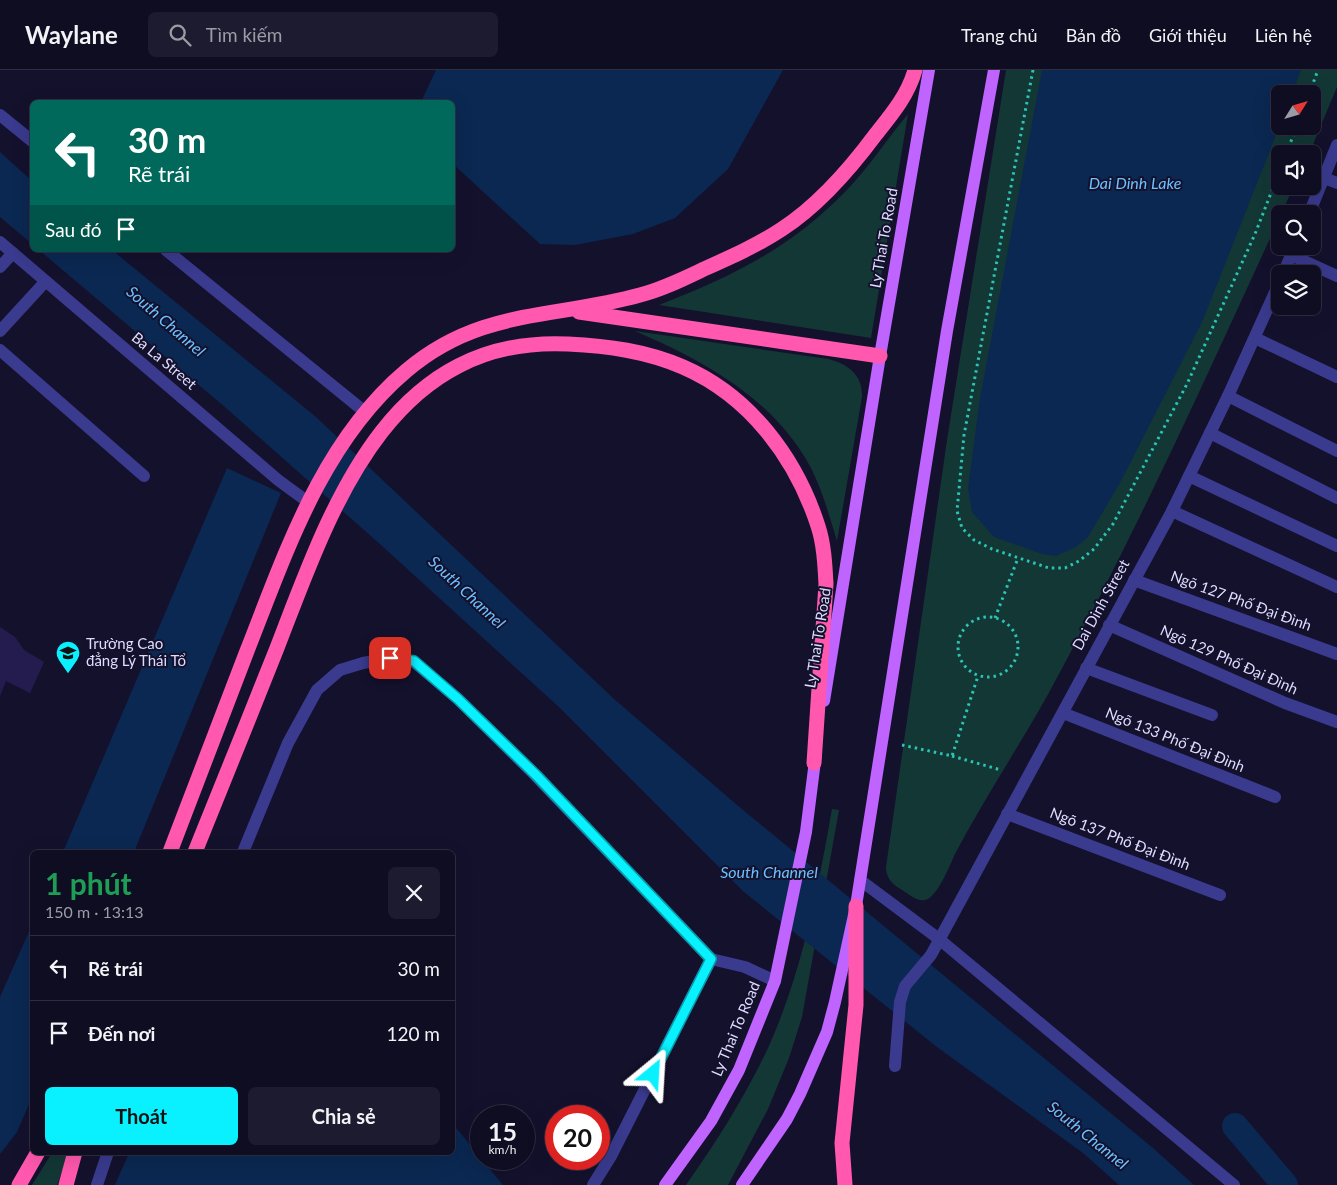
<!DOCTYPE html>
<html lang="vi">
<meta charset="utf-8">
<style>
body{margin:0;font-family:Lato,sans-serif;background:#1d1b2f;color:#f1f3f6;height:100vh;display:flex;flex-direction:column;font-size:19px;white-space:nowrap}
*{box-sizing:border-box;margin:0}
p{font-size:16px;color:#9b9ca5}
.icon{flex:none;width:28px;height:28px;fill:none;stroke:currentColor;stroke-width:2;stroke-linecap:round;stroke-linejoin:round}
.map{position:relative;flex:1;overflow:hidden}
.panel{position:absolute;left:30px;top:780px;width:425px;height:305px;display:flex;flex-direction:column;background:#0f0d22;border-radius:8px;box-shadow:0 5px 20px #0002,0 0 0 1px #2f2d40}
.panel>*{flex:none}
.banner{position:absolute;left:30px;top:30px;width:425px;height:152px;border-radius:8px;box-shadow:0 5px 20px #0002,0 0 0 1px #2f2d40;background:#00695c;color:#fff;overflow:hidden}
.needle{width:32px;rotate:53deg}
.buttons{position:absolute;left:1271px;top:15px;display:grid;gap:10px}
.buttons a{display:grid;place-items:center;width:50px;height:50px;border-radius:8px;background:#0f0d22;box-shadow:0 5px 20px #0002,0 0 0 1px #2f2d40;font-size:25px}
.speed{position:absolute;left:470px;top:1035px;display:flex;gap:10px;font-size:25px;font-weight:700;text-align:center}
.speed>*{display:grid;place-content:center;width:65px;height:65px;border-radius:50%;background:#0f0d22;box-shadow:0 5px 20px #0002,0 0 0 1px #2f2d40;line-height:1}
.speed small{font-size:12px;font-weight:400}
.speed .limit{border:8px solid #d22;background:#fff;color:#111}
.pin{position:absolute;display:grid;place-items:center;width:42px;height:42px;color:#fff;margin:-21px;border-radius:10px;box-shadow:0 2px 8px #0006}
.me{position:absolute;width:55px;margin:-28px;rotate:27deg;stroke-linejoin:round;filter:drop-shadow(0 0 4px #0008)}
.turn{display:flex;align-items:center;gap:18px;height:105px;padding:0 15px;font-size:22px}
.turn .icon{width:65px;height:65px;stroke-width:2.5}
.turn b{display:block;font-size:35px;line-height:42px}
.then{display:flex;align-items:center;height:48px;padding:0 15px;background:#0003;gap:10px;font-size:19px}
.round{display:grid;place-items:center;flex:none;width:52px;height:52px;border-radius:8px;background:#1d1b2f}
.overview{display:flex;align-items:center;justify-content:space-between;height:85px;padding:0 15px}
h1{font-size:30px;font-weight:700;line-height:38px;color:#1e9e55}
.cta{display:flex;gap:10px;margin-top:auto;padding:10px 15px}
.cta a{flex:1;height:58px;border-radius:8px;background:#09f0ff;color:#111;font-size:20px;font-weight:700;line-height:58px;text-align:center}
.cta a+a{background:#1d1b2f;color:#f1f3f6}
ul{padding:0;list-style:none}
li{display:flex;align-items:center;gap:15px;height:65px;padding:0 15px;border-top:1px solid #2f2d40}
li div{flex:1}
li b{display:block;font-size:19px}
li em{font-style:normal}
header{display:flex;align-items:center;gap:30px;box-sizing:border-box;height:70px;padding:0 25px;background:#0f0d22;border-bottom:1px solid #2f2d40}
header strong{font-size:24px}
nav{display:flex;gap:28px;margin-inline-start:auto;font-size:18px}
.search{width:350px;height:45px;background:#1d1b2f;display:flex;align-items:center;gap:12px;box-sizing:border-box;padding:0 18px;border-radius:8px;color:#9b9ca5;font-size:19px}
.map>svg:first-child{display:block}
.green{fill:#133735;fill-rule:evenodd}
.water{fill:#0b2852}
.lines{fill:none;stroke-linecap:round;stroke-linejoin:round}
.canal{stroke:#0b2852;stroke-width:26}
.building{fill:#241c4f}
.path{stroke:#2cc4b5;stroke-width:3;stroke-dasharray:2.5 4;stroke-linecap:butt}
.minor{stroke:#3a3a8e;stroke-width:12}
.major{stroke:#bf64ff;stroke-width:12}
.highway{stroke:#ff58ae;stroke-width:15}
.route-casing{stroke:#069ca6;stroke-width:12}
.route{stroke:#09f0ff;stroke-width:9}
.labels{text-anchor:middle;stroke-width:4;stroke-linejoin:round;paint-order:stroke}
.street-label{font-size:15px;fill:#dfddff;stroke:#14112d}
.poi-label{font-size:15px;fill:#dfddff;stroke:#14112d;text-anchor:start}
.water-label{font-size:16px;font-style:italic;fill:#6bc0ff;stroke:#14112d}
</style>
<header>
<strong>Waylane</strong>
<div class="search"><svg class="icon" aria-label="search" viewBox="0 0 24 24"><circle cx="10" cy="10" r="6"/><path d="M15 15l6 6"/></svg>Tìm kiếm</div>
<nav><a>Trang chủ</a><a>Bản đồ</a><a>Giới thiệu</a><a>Liên hệ</a></nav>
</header>
<div class="map">
<svg width="1337" height="1115" viewBox="0 0 1337 1115">
<rect width="100%" height="100%" fill="#14112d"/>
<g class="green">
<path d="M1006,0H1337V17L1309,84H1280V116H1294C1219,279 1145,445 1059,604C1027,665 987,723 955,784C950,795 937,828 925,830C918,832 908,824 902,820C892,814 886,808 886,797L947,370ZM1280,24H1312V56H1280Z"/>
<path d="M908,44L871,268L659,235C733,206 789,179 846,121C869,97 887,69 908,44Z"/>
<path d="M635,261L828,289C848,294 863,305 862,327L837,471C828,442 820,411 804,386C767,325 698,288 635,261Z"/>
<path d="M832,739L839,740L802,947L789,988L768,1039L728,1115H686C717,1071 745,1027 768,978C802,903 818,819 832,739Z"/>
<path d="M52,1083H69L57,1115H32Z"/>
</g>
<g class="water">
<path d="M436,0H783L728,99L675,148L633,164L575,175L540,174L453,94L452,32H421Z"/>
<path d="M1042,0H1301L1292,24H1280V55L1203,250L1121,411L1088,467L1076,477L1065,482L1056,486L1042,484L994,467L972,442L968,418L980,328Z"/>
<path d="M0,82L32,111V174L0,147Z"/>
<path d="M39,180H112L316,347L613,628L737,735L1153,1078L1194,1115H1119L1083,1083L937,977L744,822L560,638L381,475L226,338Z"/>
<path d="M227,398L281,423L134,782H63Z"/>
<path d="M32,855V1027L17,1062L0,1084V927Z"/>
<path d="M453,1054L503,1115H115L129,1083L452,1082Z"/>
</g>
<g class="lines">
<path class="canal" d="M1235,1056L1285,1115"/>
</g>
<path class="building" d="M0,557L15,567L24,580L44,592L30,623L6,611L0,626Z"/>
<g class="lines">
<g class="path">
<path d="M1033,0L964,365L957,441L962,458L974,470L992,479L1049,498H1065L1079,491L1094,479L1113,454L1187,314L1255,164L1280,100"/>
<path d="M1309,24L1318,0"/>
<path d="M1286,84L1297,56"/>
<circle cx="988" cy="577" r="30"/>
<path d="M995,548L1018,488"/>
<path d="M902,675L952,686L978,606"/>
<path d="M952,686L1001,700"/>
</g>
<g class="minor">
<path d="M0,45L32,71"/>
<path d="M1324,108L1337,113"/>
<path d="M1309,144L1337,75"/>
<path d="M0,172L278,410L308,432"/>
<path d="M166,180L365,342"/>
<path d="M1291,185L1337,206"/>
<path d="M0,197L13,183"/>
<path d="M1283,204L1295,176"/>
<path d="M0,261L45,212"/>
<path d="M1255,268L1337,307"/>
<path d="M0,280L144,406"/>
<path d="M1228,326L1337,381"/>
<path d="M1210,363L1337,428"/>
<path d="M1189,406L1337,476"/>
<path d="M1172,441L1337,517"/>
<path d="M1134,510L1337,584"/>
<path d="M1109,555L1285,633L1337,652"/>
<path d="M1086,598L1212,645"/>
<path d="M1063,643L1275,727"/>
<path d="M1007,744L1220,825"/>
<path d="M243,782L288,673L317,620L340,600L363,593L390,588L413,591L458,629L535,705L711,889L745,897L775,911"/>
<path d="M860,810L939,869L1234,1115"/>
<path d="M895,996L900,932L905,916L931,885L1172,441L1228,326L1280,211"/>
<path d="M97,1115L108,1082"/>
<path d="M593,1115L611,1086L711,889"/>
</g>
<g class="major">
<path d="M824,631L880,286L929,0"/>
<path d="M665,1115L711,1051L739,1000L775,911L806,762L816,683"/>
<path d="M742,1115L787,1049L800,1024L827,962L835,932L856,836L947,261L994,0"/>
</g>
<g class="highway">
<path d="M579,242L880,286"/>
<path d="M170,782C196,715 222,648 247,581C286,482 322,372 406,301C480,238 553,249 640,225C663,219 683,209 704,199C731,187 758,175 782,159C819,135 850,99 876,64C892,44 908,25 915,0"/>
<path d="M195,782C222,715 250,646 277,578C330,441 387,265 568,274C608,276 646,281 683,297C750,326 796,388 818,456C824,474 825,495 826,514L814,693"/>
<path d="M19,1115L38,1082"/>
<path d="M66,1115L75,1082"/>
<path d="M845,1115L842,1073L856,935V836"/>
</g>
</g>
<g class="lines">
<defs>
<path id="route" d="M390,588L414,591L458,629L536,705L711,889L653,1004"/>
</defs>
<use href="#route" class="route-casing"/>
<use href="#route" class="route"/>
</g>
<defs>
<symbol id="university-pin" viewBox="-11 -11 22 30"><path d="M0 17L-7.5 6A9.5 9.5 0 1 1 7.5 6Z" fill="#09f0ff" stroke="#14112d"/><path d="M0-5L7-2L0 1L-7-2ZM-4 1L0 2.5L4 1V4Q0 6-4 4Z" fill="#111"/></symbol>
</defs>
<g fill-rule="evenodd">
<use href="#university-pin" x="54" y="569" width="28" height="38"/>
</g>
<g class="labels">
<g class="street-label">
<text transform="translate(884 168) rotate(-80)" y="5">Ly Thai To Road</text>
<text transform="translate(164 291) rotate(40)" y="5">Ba La Street</text>
<text transform="translate(1241 531) rotate(20)" y="5">Ngõ 127 Phố Đại Đình</text>
<text transform="translate(1101 535) rotate(-61)" y="5">Dai Dinh Street</text>
<text transform="translate(818 568) rotate(-81)" y="5">Ly Thai To Road</text>
<text transform="translate(1229 590) rotate(24)" y="5">Ngõ 129 Phố Đại Đình</text>
<text transform="translate(1175 670) rotate(22)" y="5">Ngõ 133 Phố Đại Đình</text>
<text transform="translate(1120 769) rotate(21)" y="5">Ngõ 137 Phố Đại Đình</text>
<text transform="translate(736 959) rotate(-67)" y="5">Ly Thai To Road</text>
</g>
<g class="poi-label">
<text x="86" y="579">Trường Cao<tspan x="86" dy="17">đẳng Lý Thái Tổ</tspan></text>
</g>
<g class="water-label">
<text x="1135" y="119">Dai Dinh Lake</text>
<text transform="translate(166 251) rotate(41)" y="6">South Channel</text>
<text transform="translate(467 522) rotate(43)" y="6">South Channel</text>
<text x="769" y="808">South Channel</text>
<text transform="translate(1088 1065) rotate(39)" y="6">South Channel</text>
</g>
</g>
</svg>
<div class="buttons">
<a><svg class="needle" viewBox="-14 -14 28 28"><path d="M0-13l5 13h-10z" fill="#e53935"/><path d="M0 13l5-13h-10z" fill="#9b9ca5"/></svg></a>
<a><svg class="icon" aria-label="sound" viewBox="0 0 24 24"><path d="M4 9h4l5-4v14l-5-4H4zM17 9q2 3 0 6"/></svg></a>
<a><svg class="icon" aria-label="search" viewBox="0 0 24 24"><circle cx="10" cy="10" r="6"/><path d="M15 15l6 6"/></svg></a>
<a><svg class="icon" aria-label="layers" viewBox="0 0 24 24"><path d="M12 4l9 5-9 5-9-5zM3 14l9 5 9-5"/></svg></a>
</div>
<div class="speed"><div>15<small>km/h</small></div><div class="limit">20</div></div>
<div class="pin" style="left:390px;top:588px;background:#d93025"><svg class="icon" aria-label="arrive" viewBox="0 0 24 24"><path d="M6 21V4h12l-3 4 3 4H6"/></svg></div>
<svg class="me" style="left:653px;top:1004px" viewBox="-20 -20 40 40"><path d="M0-17L14 15 0 8-14 15z" fill="#09f0ff" stroke="#fff" stroke-width="4"/></svg>
<div class="banner">
<div class="turn"><svg class="icon" aria-label="left" viewBox="0 0 24 24"><path d="M17 20v-9H6M10 6l-5 5 5 5"/></svg><div><b>30 m</b>Rẽ trái</div></div>
<div class="then">Sau đó<svg class="icon" aria-label="arrive" viewBox="0 0 24 24"><path d="M6 21V4h12l-3 4 3 4H6"/></svg></div>
</div>
<section class="panel">
<div class="overview"><div><h1>1 phút</h1><p>150 m · 13:13</p></div><a class="round"><svg class="icon" aria-label="close" viewBox="0 0 24 24"><path d="M6 6l12 12M18 6L6 18"/></svg></a></div>
<ul>
<li><svg class="icon" aria-label="left" viewBox="0 0 24 24"><path d="M17 20v-9H6M10 6l-5 5 5 5"/></svg><div><b>Rẽ trái</b></div><em>30 m</em></li>
<li><svg class="icon" aria-label="arrive" viewBox="0 0 24 24"><path d="M6 21V4h12l-3 4 3 4H6"/></svg><div><b>Đến nơi</b></div><em>120 m</em></li>
</ul>
<div class="cta"><a>Thoát</a><a>Chia sẻ</a></div>
</section>
</div>
